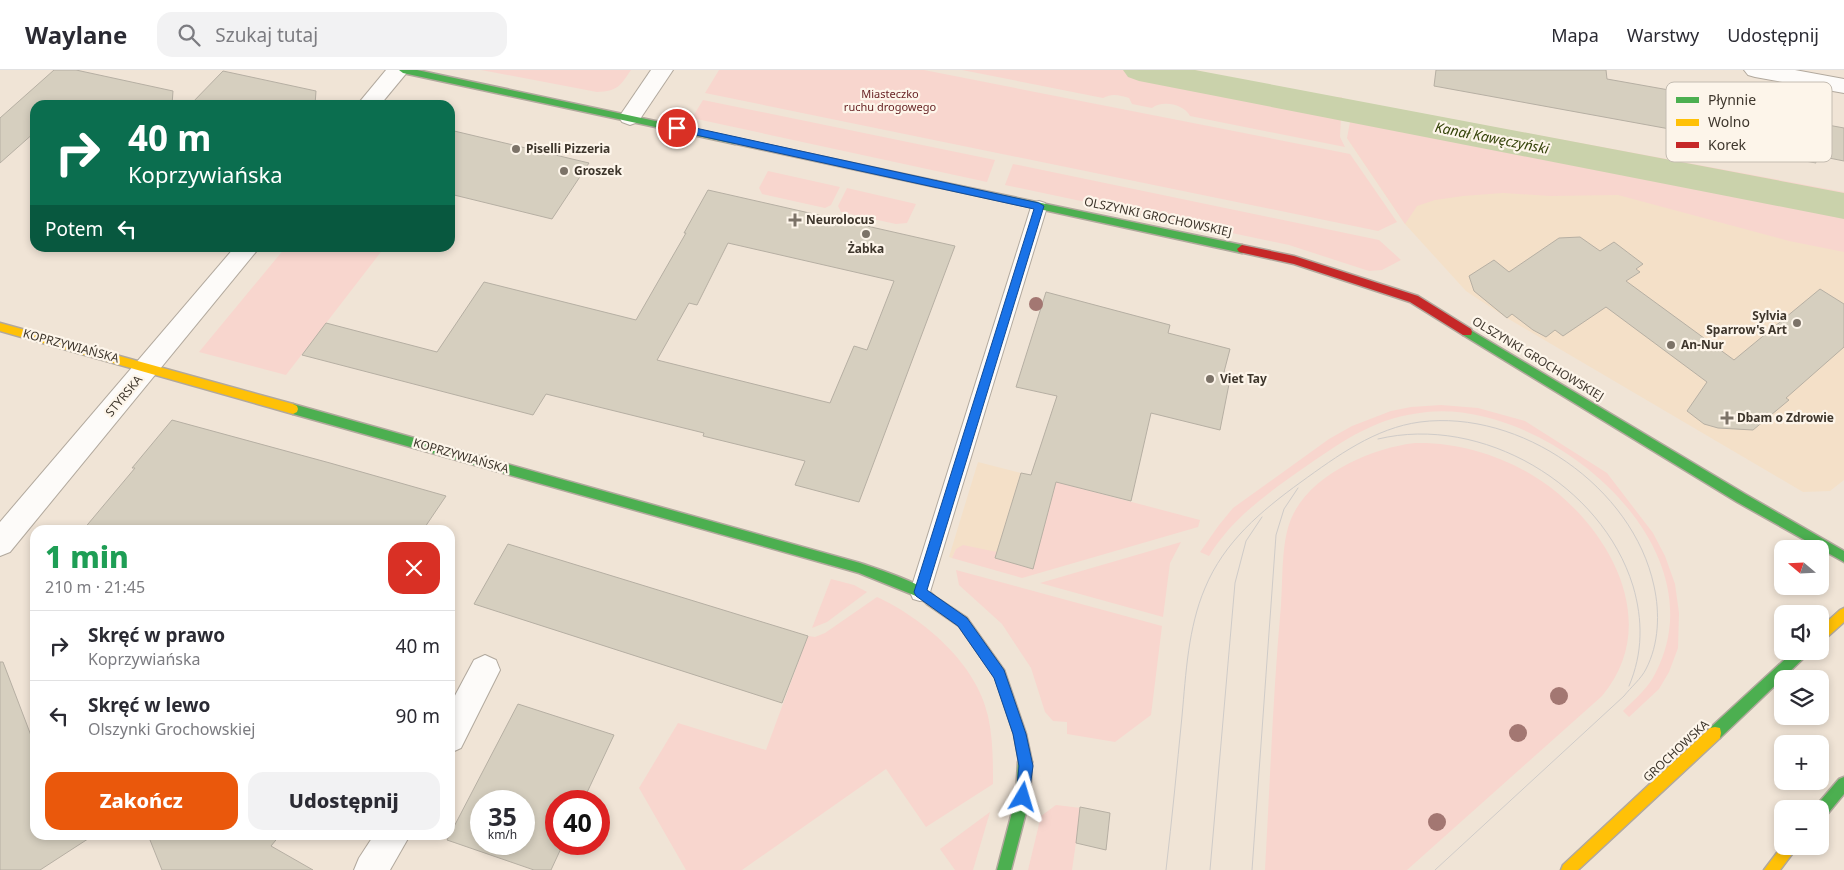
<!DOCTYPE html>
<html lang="pl">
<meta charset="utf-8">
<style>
body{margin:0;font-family:"Noto Sans",sans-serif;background:#f2f2f3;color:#2b2b33;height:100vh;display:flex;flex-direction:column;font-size:19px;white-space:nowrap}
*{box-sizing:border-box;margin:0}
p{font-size:16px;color:#7c7c81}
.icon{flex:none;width:28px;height:28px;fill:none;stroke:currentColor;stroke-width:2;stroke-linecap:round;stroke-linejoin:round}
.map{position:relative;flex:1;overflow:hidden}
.sheet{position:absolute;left:30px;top:455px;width:425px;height:315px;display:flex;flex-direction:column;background:#fff;border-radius:15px;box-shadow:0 2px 8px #0003}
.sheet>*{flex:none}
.hud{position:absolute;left:30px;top:30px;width:425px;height:152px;border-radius:15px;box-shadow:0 2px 8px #0003;background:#0b6e4f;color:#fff;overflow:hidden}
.needle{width:32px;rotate:289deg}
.fabs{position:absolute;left:1774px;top:470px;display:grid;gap:10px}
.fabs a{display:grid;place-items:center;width:55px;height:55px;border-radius:10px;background:#fff;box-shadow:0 2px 8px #0003;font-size:25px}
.speed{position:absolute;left:470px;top:720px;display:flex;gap:10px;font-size:25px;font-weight:700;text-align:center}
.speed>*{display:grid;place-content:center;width:65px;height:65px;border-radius:50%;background:#fff;box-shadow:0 2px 8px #0003;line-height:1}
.speed small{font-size:12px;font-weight:400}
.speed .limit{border:8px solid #d22;background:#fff;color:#111}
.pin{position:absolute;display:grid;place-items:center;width:42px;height:42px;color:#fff;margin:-21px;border:2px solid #fff;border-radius:50%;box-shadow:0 1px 5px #0007}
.me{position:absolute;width:55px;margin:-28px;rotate:7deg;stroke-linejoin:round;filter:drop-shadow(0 0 4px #0008)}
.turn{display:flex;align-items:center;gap:18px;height:105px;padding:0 15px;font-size:22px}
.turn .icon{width:65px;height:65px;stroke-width:2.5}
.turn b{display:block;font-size:35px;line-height:42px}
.then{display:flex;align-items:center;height:48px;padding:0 15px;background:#0003;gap:10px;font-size:19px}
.round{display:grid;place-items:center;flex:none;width:52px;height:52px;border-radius:15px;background:#f2f2f3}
.summary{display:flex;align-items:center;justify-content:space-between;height:85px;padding:0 15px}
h1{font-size:30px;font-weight:800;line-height:38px;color:#1e9e55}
.primary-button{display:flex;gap:10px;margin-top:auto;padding:10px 15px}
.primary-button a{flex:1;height:58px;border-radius:15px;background:#ea580c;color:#fff;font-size:20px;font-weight:800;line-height:58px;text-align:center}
.primary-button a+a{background:#f2f2f3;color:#2b2b33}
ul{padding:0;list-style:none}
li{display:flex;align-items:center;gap:15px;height:70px;padding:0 15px;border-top:1px solid #e1e1e2}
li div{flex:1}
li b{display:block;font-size:19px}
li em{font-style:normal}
header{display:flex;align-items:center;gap:30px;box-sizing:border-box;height:70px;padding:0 25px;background:#fff;border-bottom:1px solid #e1e1e2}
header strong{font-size:24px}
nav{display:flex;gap:28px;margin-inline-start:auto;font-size:18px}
.search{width:350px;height:45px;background:#f2f2f3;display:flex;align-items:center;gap:12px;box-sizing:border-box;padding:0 18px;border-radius:15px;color:#7c7c81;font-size:19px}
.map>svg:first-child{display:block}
.built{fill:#f4e0c8}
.green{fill:#f8d6ce}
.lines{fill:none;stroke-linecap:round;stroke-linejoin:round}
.canal{fill:#cad2ab;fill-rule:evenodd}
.building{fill:#d6cfbf;stroke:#b6afa3;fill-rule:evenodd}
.lane-casing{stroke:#b1a89d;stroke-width:2}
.street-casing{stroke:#b1a89d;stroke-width:2}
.fast-casing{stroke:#b1a89d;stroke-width:3}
.slow-casing{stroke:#b1a89d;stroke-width:3}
.jam-casing{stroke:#b1a89d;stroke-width:3}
.lane{fill:#fdfbf9;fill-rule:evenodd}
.street{fill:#fdfbf9;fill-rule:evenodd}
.fast{fill:#4caf50;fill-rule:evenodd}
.slow{fill:#ffc107;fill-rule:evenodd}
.jam{fill:#c62828;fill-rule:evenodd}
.tram{stroke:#cfcbc8;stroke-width:1}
.tree{fill:#a37772}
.route{fill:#1a73e8;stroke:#114b97}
.poi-dot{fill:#7c7368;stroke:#fdf5ea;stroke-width:2}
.labels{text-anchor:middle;stroke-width:4.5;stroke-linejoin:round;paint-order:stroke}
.far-park-label{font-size:11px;fill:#641e20;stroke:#fdf5ea}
.poi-label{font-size:12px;font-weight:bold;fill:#3e362c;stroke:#fdf5ea;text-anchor:start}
.street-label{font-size:12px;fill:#3e362c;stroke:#fdf5ea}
.water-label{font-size:14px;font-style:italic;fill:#344309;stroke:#fdf5ea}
.key{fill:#fdf5ea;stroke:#c4bcb1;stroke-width:1}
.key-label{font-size:14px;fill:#3e362c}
</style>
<header>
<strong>Waylane</strong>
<div class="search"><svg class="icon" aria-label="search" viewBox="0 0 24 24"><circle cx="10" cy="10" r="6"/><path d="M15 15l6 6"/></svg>Szukaj tutaj</div>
<nav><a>Mapa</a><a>Warstwy</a><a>Udostępnij</a></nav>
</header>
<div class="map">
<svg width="1844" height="800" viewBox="0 0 1844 800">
<rect width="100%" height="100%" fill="#f0e4d6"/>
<g class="built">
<path d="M1347,68L1844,148V410L1830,421L1803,422L1507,248L1466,221L1405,154Z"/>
<path d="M978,392L1056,412L1033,499L995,488L997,483L956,479L952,488L949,487Z"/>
</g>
<g class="green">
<path d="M481,0H631C620,16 618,21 597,22Z"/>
<path d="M719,0H924L1350,84L1397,152L1378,161L705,23Z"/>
<path d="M962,0H1192L1337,28L1342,27L1340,67L1345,77L1190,46C1184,34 1162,30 1152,38L1132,34L1129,28C1119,25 1112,23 1103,28Z"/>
<path d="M703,30L995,90L987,112L692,48Z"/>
<path d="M1354,31L1844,122V182L1789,171L1618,125L1550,126L1503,123L1463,126L1435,130L1417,136L1405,154L1347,68Z"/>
<path d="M1013,94L1379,170L1401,190L1382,200L1369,201L1289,175L1005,115Z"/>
<path d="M768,101L840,117L831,135L825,138L762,124L759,118Z"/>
<path d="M847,118L916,134L907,153L896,154L841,142L838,136Z"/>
<path d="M285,178H384L286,305L199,282Z"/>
<path d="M1441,335L1478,338L1525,351L1607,403L1653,463L1665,486L1675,514L1679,543L1678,578L1669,602L1659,619L1629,647L1623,641C1634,630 1648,618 1655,604C1723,476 1548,330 1427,342C1376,347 1346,369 1305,397C1268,423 1233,447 1209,486L1200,482L1219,455L1233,438L1329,369L1352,356L1391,341L1411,337Z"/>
<path d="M1415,373C1459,372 1504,386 1540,410C1608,455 1664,553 1602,626L1407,800H1265C1270,712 1273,623 1281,535C1283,510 1281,473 1291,449C1309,405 1371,378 1415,373Z"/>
<path d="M1056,412L1200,450L1198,457L1022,508L952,488L956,479L963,475L997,482L995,488L1033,499Z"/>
<path d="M1181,472L1170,493L1163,547L1040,513Z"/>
<path d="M956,500L1162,556L1151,645L1115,672L1067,664V652L1053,651L1045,642L1031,598L1002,554L959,515Z"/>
<path d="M831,509L854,515L867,522L827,552L812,558Z"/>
<path d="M877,527C923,548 977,594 988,646C993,669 993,691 993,714L926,757L886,699L742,800H686L639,718L678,653L766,680L808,566L815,567L825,563Z"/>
<path d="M1056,735L1081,738L1072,800H1028L1041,746Z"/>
<path d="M990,742L973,800H955L940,779Z"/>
</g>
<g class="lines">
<path class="canal" d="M1123,0H1195L1844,123V149L1139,11L1128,7Z"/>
</g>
<g class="building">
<path d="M54,0H76L173,21L172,35H35V62L0,93V48Z"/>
<path d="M1436,0H1606L1607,9L1714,28L1715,34L1844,58V91L1814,85L1816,93L1731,77L1730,70L1434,16Z"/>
<path d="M223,1L316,21L315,35H190Z"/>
<path d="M450,60L492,70L589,93L552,149L450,124Z"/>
<path d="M708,120L955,176L859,432L795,415L805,391L703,366L704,363L546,324L533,345L302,285L326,253L437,282L484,212L636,250L686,163H684ZM728,173L894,211L867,280L854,276L830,333L657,290L689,233L697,235Z"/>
<path d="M1580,167L1600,181L1614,172L1643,194L1636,199L1640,202L1626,211L1734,290L1820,219L1844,234V277L1786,328L1789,330L1753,360L1718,358L1704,354L1687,341L1707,312L1606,237L1563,266L1555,260L1546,267L1533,260L1512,244L1507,248L1474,221L1469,206L1494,190L1509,202L1559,168Z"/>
<path d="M1046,222L1170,255L1168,263L1230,279L1224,302L1231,304L1220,360L1151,343L1131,431L1056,412L1033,499L995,488L1021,403L1031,405L1057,326L1016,317Z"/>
<path d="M172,350L330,393L446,426L423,460H83L135,398H132Z"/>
<path d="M508,474L808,566L782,633L474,534Z"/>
<path d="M0,592H3L35,676V765H94L40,800H0Z"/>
<path d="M518,634L614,665L583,731H556V774H563L551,800H534L447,770ZM481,731H524V774H481Z"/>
<path d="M1080,737L1110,743L1106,780L1076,773Z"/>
<path d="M148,765H280L271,776L313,800H162Z"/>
</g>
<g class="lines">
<defs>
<path id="lane" d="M1039,131L1045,133L1047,137L930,522L927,529L920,531L913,529L910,522L1031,137L1033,133Z"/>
<g id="street">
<path d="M386,0H409L380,35H357Z"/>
<path d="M651,0H673L638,52L630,55L622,52L619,47Z"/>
<path d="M1744,0H1795L1844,9V23L1755,7L1748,5Z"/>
<path d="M234,178H259L10,482L0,486V452Z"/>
<path d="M485,585L496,590L500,600L461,678L450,683V635L474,590Z"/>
<path d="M374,765H410L390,800H354L359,788Z"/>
</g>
<g id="fast">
<path d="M399,0H417L735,68L740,71L735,74L403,3Z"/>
<path d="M936,111L1242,175L1247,179L1242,183L933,116L931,114Z"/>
<path d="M1467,258L1745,424L1844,481V492L1737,432L1463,265L1462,262L1463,259Z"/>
<path d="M293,334L860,493C877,499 930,515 937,530L935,534L931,536L916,526L859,503L293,344L289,342L288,339L289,336Z"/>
<path d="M1794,581H1809L1807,585L1720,668L1715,669L1710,668L1709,663L1710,658Z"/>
<path d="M1025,685L1030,687L1032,692L1030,727L1011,800H997L1016,727L1018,692L1020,687Z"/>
<path d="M1844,707V724L1825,747L1820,749V739H1815V737L1839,709Z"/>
</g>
<g id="slow">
<path d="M735,68L936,111L941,114L936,117L732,73V69Z"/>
<path d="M0,253L293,334L297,336L298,339L297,342L293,344L0,261Z"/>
<path d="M931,524L967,548L1004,600L1026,664L1032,692L1030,697L1025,699L1020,697L1014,664L995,607L959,556L927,534L925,530L927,526Z"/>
<path d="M1844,538V552L1824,570L1820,572V558L1840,540Z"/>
<path d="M1715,657L1720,658L1721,663L1720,668L1578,800H1561L1563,795L1710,658Z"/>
<path d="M1782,776H1798L1780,800H1764Z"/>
</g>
<path id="jam" d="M1242,175L1294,186L1418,226L1471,259L1472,262L1471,265H1463L1410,232L1294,194L1239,182L1237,179Z"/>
</defs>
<use href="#lane" class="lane-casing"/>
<use href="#street" class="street-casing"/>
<use href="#fast" class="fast-casing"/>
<use href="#slow" class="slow-casing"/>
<use href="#jam" class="jam-casing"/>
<use href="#lane" class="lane"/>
<use href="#street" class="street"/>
<use href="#fast" class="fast"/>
<use href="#slow" class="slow"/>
<use href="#jam" class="jam"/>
<g class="tram">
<path d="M1378,369C1482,344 1602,415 1633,516C1643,550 1643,583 1629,616"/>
<path d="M1166,800C1172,749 1177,697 1182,646C1186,603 1188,558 1205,518C1224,472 1261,441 1301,412C1337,386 1375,358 1420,352C1520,339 1633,417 1654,516C1660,543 1659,574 1646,599C1641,609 1631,617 1624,626L1435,800"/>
<path d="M1210,800L1235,513L1246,471L1262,447"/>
<path d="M1252,800L1276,465L1284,439L1298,418"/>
</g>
</g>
<g class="tree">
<circle cx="1036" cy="234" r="7"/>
<circle cx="1559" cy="626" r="9"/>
<circle cx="1518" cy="663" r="9"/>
<circle cx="1437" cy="752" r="9"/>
</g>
<path class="route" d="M677,54L1039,133L1044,136L927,520L967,548L1004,600L1026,664L1033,696L1028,731L1023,733L1018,731L1016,727L1019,696L1013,664L994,608L958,556L916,526L914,522L1034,139L673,60L672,58Z"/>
<g class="poi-dot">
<circle cx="516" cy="79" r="5"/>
<circle cx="564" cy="101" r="5"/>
<path d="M792.5 142.5h5v5h5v5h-5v5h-5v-5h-5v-5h5z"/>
<circle cx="866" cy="164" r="5"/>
<circle cx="1797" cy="253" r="5"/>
<circle cx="1671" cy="275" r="5"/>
<circle cx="1210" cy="309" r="5"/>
<path d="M1724.5 340.5h5v5h5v5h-5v5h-5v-5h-5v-5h5z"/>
</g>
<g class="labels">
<g class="far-park-label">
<text x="890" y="28">Miasteczko<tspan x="890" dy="13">ruchu drogowego</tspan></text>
</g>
<g class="poi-label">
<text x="526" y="83">Piselli Pizzeria</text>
<text x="574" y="105">Groszek</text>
<text x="806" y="154">Neurolocus</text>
<text x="866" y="183" text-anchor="middle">Żabka</text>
<text x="1787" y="250" text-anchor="end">Sylvia<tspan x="1787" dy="14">Sparrow's Art</tspan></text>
<text x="1681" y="279">An-Nur</text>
<text x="1220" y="313">Viet Tay</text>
<text x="1737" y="352">Dbam o Zdrowie</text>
</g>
<g class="street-label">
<text transform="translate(1158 147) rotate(12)" y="4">OLSZYNKI GROCHOWSKIEJ</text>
<text transform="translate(71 276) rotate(15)" y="4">KOPRZYWIAŃSKA</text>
<text transform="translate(1538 289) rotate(31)" y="4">OLSZYNKI GROCHOWSKIEJ</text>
<text transform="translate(124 326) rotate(-50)" y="4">STYRSKA</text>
<text transform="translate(461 386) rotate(16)" y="4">KOPRZYWIAŃSKA</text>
<text transform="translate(1676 681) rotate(-43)" y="4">GROCHOWSKA</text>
</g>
<g class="water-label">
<text transform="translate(1492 68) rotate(11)" y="5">Kanał Kawęczyński</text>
</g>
</g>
<rect x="1666" y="12" width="166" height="80" rx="8" class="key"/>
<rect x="1676" y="27" width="23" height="6" fill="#4caf50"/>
<rect x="1676" y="49" width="23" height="7" fill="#ffc107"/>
<rect x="1676" y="72" width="23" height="6" fill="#c62828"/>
<g class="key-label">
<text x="1708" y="35">Płynnie</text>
<text x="1708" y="57">Wolno</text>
<text x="1708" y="80">Korek</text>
</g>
</svg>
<div class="fabs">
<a><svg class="needle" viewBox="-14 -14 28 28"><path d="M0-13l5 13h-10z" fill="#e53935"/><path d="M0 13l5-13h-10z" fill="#7c7c81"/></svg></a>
<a><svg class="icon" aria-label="sound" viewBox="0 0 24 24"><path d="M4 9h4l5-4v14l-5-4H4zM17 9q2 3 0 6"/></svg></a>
<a><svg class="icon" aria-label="layers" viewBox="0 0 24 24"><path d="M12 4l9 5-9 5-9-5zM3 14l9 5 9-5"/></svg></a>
<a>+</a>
<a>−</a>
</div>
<div class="speed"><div>35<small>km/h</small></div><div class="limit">40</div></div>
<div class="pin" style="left:677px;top:58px;background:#d93025"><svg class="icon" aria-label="arrive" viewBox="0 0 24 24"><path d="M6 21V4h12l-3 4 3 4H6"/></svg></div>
<svg class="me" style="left:1023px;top:727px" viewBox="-20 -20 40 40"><path d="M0-17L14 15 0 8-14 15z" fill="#1a73e8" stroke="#fff" stroke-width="4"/></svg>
<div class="hud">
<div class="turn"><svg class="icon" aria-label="right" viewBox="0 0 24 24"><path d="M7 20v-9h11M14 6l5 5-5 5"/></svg><div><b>40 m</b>Koprzywiańska</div></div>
<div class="then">Potem<svg class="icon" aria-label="left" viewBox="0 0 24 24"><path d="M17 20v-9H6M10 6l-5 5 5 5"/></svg></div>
</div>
<section class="sheet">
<div class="summary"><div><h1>1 min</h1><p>210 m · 21:45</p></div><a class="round" style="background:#d93025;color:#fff"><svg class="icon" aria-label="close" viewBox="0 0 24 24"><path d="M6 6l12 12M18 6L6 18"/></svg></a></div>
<ul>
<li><svg class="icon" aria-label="right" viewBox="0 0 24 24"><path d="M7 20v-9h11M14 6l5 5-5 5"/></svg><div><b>Skręć w prawo</b><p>Koprzywiańska</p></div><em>40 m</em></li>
<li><svg class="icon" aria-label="left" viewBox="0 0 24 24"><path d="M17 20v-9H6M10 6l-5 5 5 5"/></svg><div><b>Skręć w lewo</b><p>Olszynki Grochowskiej</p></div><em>90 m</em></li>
</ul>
<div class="primary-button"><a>Zakończ</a><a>Udostępnij</a></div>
</section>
</div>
